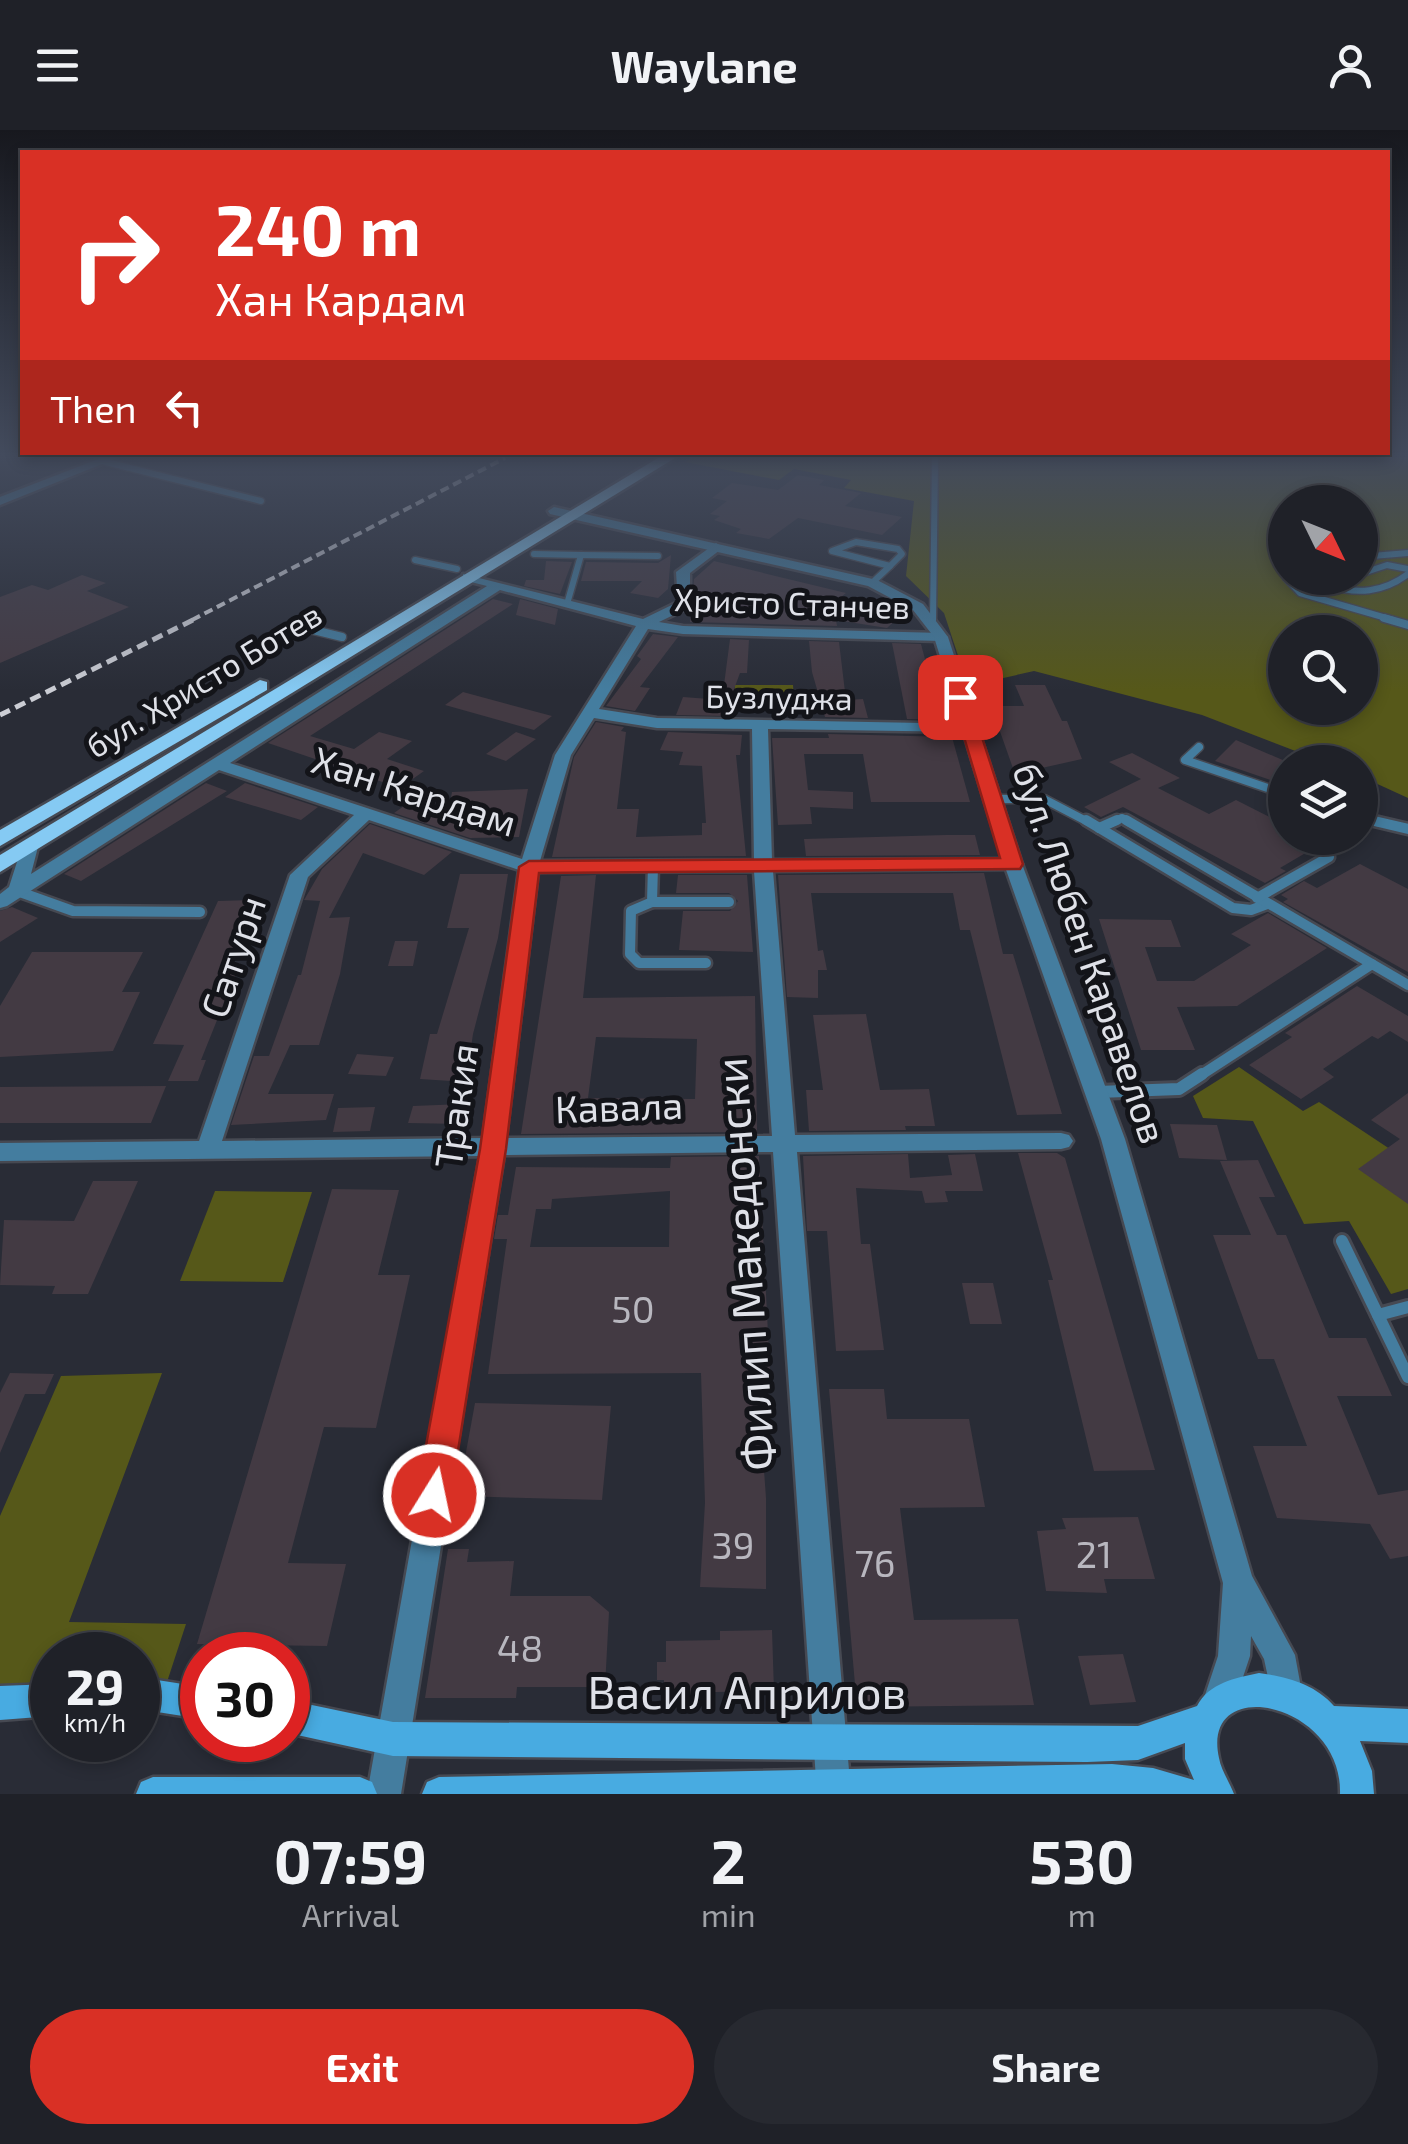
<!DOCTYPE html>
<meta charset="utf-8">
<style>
body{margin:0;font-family:"Exo 2",sans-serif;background:#272930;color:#f1f3f6;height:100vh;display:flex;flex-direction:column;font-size:38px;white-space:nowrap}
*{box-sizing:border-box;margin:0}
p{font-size:32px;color:#a1a3a8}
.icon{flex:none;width:55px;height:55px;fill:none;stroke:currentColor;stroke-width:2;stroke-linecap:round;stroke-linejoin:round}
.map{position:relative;height:1664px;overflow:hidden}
.side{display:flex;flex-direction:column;background:#1f2128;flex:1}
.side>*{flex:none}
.banner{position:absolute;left:20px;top:20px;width:1370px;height:305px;border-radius:0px;box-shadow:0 5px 15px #0003,0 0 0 2px #3c3e45;background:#d93025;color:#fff;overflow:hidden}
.needle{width:65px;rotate:133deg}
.buttons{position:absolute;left:1268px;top:355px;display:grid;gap:20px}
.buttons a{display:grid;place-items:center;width:110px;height:110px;border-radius:50%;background:#1f2128;box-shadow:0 5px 15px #0003,0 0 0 2px #3c3e45;font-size:50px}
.speed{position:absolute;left:30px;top:1502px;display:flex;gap:20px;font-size:50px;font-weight:700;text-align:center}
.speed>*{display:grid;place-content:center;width:130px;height:130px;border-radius:50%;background:#1f2128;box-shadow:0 5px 15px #0003,0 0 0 2px #3c3e45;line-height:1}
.speed small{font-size:25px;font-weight:400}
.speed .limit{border:15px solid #d22;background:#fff;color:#111}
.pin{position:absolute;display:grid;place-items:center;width:85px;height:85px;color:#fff;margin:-42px;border-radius:20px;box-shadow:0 5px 15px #0006}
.me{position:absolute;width:110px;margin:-55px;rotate:10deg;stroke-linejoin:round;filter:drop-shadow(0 0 8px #0008)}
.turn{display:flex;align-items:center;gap:35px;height:210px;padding:0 30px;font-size:45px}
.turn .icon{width:130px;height:130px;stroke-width:2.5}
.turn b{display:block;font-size:70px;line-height:85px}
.then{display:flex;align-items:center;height:95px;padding:0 30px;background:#0003;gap:20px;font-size:38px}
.eta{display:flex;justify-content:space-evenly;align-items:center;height:170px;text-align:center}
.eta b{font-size:60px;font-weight:700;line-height:70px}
.primary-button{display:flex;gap:20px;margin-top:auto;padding:20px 30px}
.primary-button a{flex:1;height:115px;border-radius:60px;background:#d93025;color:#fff;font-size:40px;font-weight:700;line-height:115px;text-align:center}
.primary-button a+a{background:#272930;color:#f1f3f6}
header{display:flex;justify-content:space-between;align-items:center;height:130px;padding:0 30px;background:#1f2128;font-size:45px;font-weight:700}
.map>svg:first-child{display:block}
.green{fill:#565819;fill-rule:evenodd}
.building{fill:#433a43;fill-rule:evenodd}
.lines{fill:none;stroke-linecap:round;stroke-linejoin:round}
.service-far3-casing{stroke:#464952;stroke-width:9}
.service-far2-casing{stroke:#464952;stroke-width:11}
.service-far1-casing{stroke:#464952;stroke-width:15}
.service-casing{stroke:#464952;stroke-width:18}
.minor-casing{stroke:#464952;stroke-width:5}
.tertiary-casing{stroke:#464952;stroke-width:5}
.secondary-casing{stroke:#464952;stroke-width:5}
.primary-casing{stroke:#464952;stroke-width:5}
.service-far3{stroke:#447d9f;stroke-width:6}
.service-far2{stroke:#447d9f;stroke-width:8}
.service-far1{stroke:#447d9f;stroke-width:10}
.service{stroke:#447d9f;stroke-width:12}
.minor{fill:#447d9f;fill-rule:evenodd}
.tertiary{fill:#447d9f;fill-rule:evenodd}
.secondary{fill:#48abe1;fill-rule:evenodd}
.primary{fill:#85caf3;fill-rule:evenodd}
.rail-far1{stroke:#cbcdd4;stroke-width:4;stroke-dasharray:9 5;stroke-linecap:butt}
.rail{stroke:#cbcdd4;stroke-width:5;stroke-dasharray:11 6;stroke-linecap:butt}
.route{fill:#d93025;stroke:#8d1f18;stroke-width:2.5}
.labels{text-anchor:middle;stroke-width:10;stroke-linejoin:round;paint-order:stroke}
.far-street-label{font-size:32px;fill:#dfe1e8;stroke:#131419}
.street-label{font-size:38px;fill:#dfe1e8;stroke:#131419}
.near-number-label{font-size:38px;fill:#b8b7bf}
.near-street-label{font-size:45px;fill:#dfe1e8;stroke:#131419}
</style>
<header><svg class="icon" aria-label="menu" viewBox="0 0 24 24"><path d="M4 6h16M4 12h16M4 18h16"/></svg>Waylane<svg class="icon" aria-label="person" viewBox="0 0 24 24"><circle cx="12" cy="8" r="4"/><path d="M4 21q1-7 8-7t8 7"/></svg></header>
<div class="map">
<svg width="1408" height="1664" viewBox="0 0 1408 1664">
<rect width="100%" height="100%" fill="#292c36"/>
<g class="green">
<path d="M691,328H1408V668L1360,646V632H1324L1202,585L1034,541L968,556L944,483L906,446L914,371L844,358L851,350L794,339L779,350L685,332ZM1285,372H1360V448H1285ZM1285,502H1360V578H1285Z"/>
<path d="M735,555H793L794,573L734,572Z"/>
<path d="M1239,937L1303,981L1319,972L1408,1031V1159L1391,1164L1349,1091L1304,1094L1253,991L1203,988L1193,966Z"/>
<path d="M215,1061L312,1062L283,1152L180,1151Z"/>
<path d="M162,1243L69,1492L186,1494L166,1555H138V1525H52V1555H0V1386L61,1246Z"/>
</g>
<g class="building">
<path d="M798,345L824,350L819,355L861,363L845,376L902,387L882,405L798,388L769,409L736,403L741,399L714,390L720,386L710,384L727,371L712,368L732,353L778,360Z"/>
<path d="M671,425L668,459L658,468L630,463L642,451H581L586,432L658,433Z"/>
<path d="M546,431L572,432L560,464L524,456L526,450H544Z"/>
<path d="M714,431L846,463L836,471L900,486L887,498L836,490L837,496L690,492L694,449Z"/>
<path d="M82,445L106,453L87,461L129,477L0,533V467L32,455L48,460Z"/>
<path d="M493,469L513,474L310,606L354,619L379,602L412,611L387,629L424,641L400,658L268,613Z"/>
<path d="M520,469L558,479L555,495L516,485Z"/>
<path d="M653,504L678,507L640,557L650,558L635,581L606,576L641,529L637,526Z"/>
<path d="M730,509L749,510L747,543H740L724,586L676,585L683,567L722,570Z"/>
<path d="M809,511L839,512L846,570L863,569L868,588L825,587L812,542Z"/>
<path d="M892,513L921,514L941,590L907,589Z"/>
<path d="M1015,555H1045L1062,591H1067L1082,629L1015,644L991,576H1024Z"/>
<path d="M463,562L552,586L534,600L445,575Z"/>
<path d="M596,592L624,597L621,601L626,602L617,679H639L636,707L702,705V693H706L702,636L679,635L683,622L660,620L668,602L742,605L740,625H736L746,726L552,727L574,627Z"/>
<path d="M516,602L536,609L506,631L486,624Z"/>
<path d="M828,604L952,607L970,672H871L863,624H804L808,660L853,662V679L810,677L812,694L778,695L772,608H829Z"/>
<path d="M1236,610L1285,631V655L1215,631Z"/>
<path d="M1132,623L1180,648L1158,658L1209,684L1236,670L1285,695V708H1331L1280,738L1286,741L1265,753L1123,677L1101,687L1084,677L1141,649L1109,632Z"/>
<path d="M206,653L227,661L81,751L64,744Z"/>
<path d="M245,653L318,677L301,690L225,667Z"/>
<path d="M528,659L519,707L470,708L394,683L411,671L448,684L452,662Z"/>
<path d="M370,694L452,722L424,745L363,723L329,788L350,787L340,844L319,915H290L268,964H334L326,990L231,995L254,926H269L298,845H301L320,771L304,770L322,739Z"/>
<path d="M946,705H975L980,725L806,726L804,709Z"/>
<path d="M1360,734L1408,759V842L1283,772L1288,769L1281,765L1304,751L1317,758Z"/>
<path d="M984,743L1003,824H1013L1062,984L1017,985L970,800H960L953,763H811L818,821L823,820L827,840H818V868L787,867L778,745Z"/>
<path d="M460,744H508L498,808L473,904L466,952L420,949L430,904H437L469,798H447Z"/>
<path d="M596,745L583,868L755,866L757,1002L521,1004L561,746ZM596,907L697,909L695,969L588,968Z"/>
<path d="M678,745H747L753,822L679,820L683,781H730L738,771L729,763H676Z"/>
<path d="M252,770L229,833H240L201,930H206L198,951H168L184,915L153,914L218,771Z"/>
<path d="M12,777L38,788L0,812V781Z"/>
<path d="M1268,783L1327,818L1237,876L1177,877L1195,920H1141L1099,789L1171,790L1181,817H1145L1157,851H1194L1251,815L1231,804Z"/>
<path d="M395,811H418L413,836H388Z"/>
<path d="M32,822H143L122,862H140L113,921L0,927V876Z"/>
<path d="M1357,856L1408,886V912L1390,901L1378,909L1372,906L1323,939L1334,947L1301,969L1249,935L1292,907L1285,903Z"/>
<path d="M866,884L880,960L929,959L935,996H905L906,1000L809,1001L806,960H823L813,885Z"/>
<path d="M357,924L394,927L386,946L348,944Z"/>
<path d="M166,956L151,993H0V957Z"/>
<path d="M1408,963V1074L1358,1039L1400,1009L1371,990Z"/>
<path d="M463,974L460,994L408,993L413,976Z"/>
<path d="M375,977L370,1001L333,1002L338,978Z"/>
<path d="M1170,994L1217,995L1227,1030L1179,1028Z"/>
<path d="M1018,1023H1057L1065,1028L1155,1340L1094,1341L1048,1150H1053Z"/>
<path d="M908,1024L910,1048L952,1045L948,1025L975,1024L983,1061H945L948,1072L925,1073L922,1061L856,1058L861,1114H870L884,1220L836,1221L827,1101H807L803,1026Z"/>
<path d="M759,1026L770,1243H757L766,1368V1459L700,1457L705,1373L701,1243L488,1244L507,1109H494L498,1085H508L516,1037L670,1038L671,1027ZM670,1061L669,1117H530L536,1079H551L552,1069Z"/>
<path d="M1258,1030L1275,1067H1259L1277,1105H1286L1329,1208H1366L1392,1266H1337L1378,1365L1408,1360V1426L1390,1429L1370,1394L1277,1388L1253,1316H1307L1274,1229H1258L1213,1105H1251L1220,1031Z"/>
<path d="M93,1051H138L88,1164H52L55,1156L0,1155L4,1090L74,1091Z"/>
<path d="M332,1059L399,1060L378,1145H410L376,1298L324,1297L288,1433L346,1434L327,1516L197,1514Z"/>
<path d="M962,1153H993L1002,1194H970Z"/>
<path d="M10,1243L54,1244L45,1264H25L0,1323V1263Z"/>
<path d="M829,1259H884L887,1289H969L985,1377L900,1378L914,1490L1018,1489L1034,1575L857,1577Z"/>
<path d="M475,1273L611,1276L602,1370L458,1366Z"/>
<path d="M1138,1387L1155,1449H1104L1107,1463L1046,1461L1037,1401L1066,1399L1062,1388Z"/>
<path d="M448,1419H469L467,1432L514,1431L510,1466H590L609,1482L605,1557H517L516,1568H425Z"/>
<path d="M772,1500L774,1561L715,1562V1569L664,1570V1550H657V1532H666V1511L720,1510V1501Z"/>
<path d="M1123,1524L1136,1572L1090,1575L1078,1526Z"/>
</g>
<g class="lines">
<defs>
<g id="service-far3">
<path d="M102,331L261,371"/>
<path d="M856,412L898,419L902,424L890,436L832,421Z"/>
<path d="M534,424L581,425L567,474"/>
<path d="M581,425L658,426"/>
<path d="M1360,427L1408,423"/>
<path d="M415,430L457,439"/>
<path d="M1360,444L1387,435L1408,439"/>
<path d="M1286,448L1300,463L1393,490"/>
<path d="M1339,448L1328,454C1356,466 1384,462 1408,444"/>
<path d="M872,453L890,436"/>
<path d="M933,490L935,328"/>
</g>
<g id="service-far2">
<path d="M1384,488L1408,495"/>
<path d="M297,496L342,507"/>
<path d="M1199,617L1185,630L1285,664"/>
<path d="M993,669H1044L1090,693"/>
<path d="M1360,688L1381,693"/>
<path d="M1111,693L1122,688L1130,693"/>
</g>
<g id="service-far1">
<path d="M1086,690L1233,778L1251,780L1267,774"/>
<path d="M1126,690L1372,834"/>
<path d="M1370,690L1408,699"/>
<path d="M1099,698L1117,690"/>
<path d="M653,736L652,772L631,781L630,824L639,833H706"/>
<path d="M17,761L73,781L200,782"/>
<path d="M1257,768L1329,727"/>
<path d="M652,772H729"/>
<path d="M1198,947L1372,834L1408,855"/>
</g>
<g id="service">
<path d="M1098,962L1179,959L1202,944"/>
<path d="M1342,1111L1408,1247"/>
<path d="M1378,1185L1408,1177"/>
</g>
<path id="minor" d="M716,413L722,417L720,420L690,443V477L659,492L683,496L941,503L948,507L941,511L683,504L648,499L599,579L657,588L976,594L978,597L970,602L768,599L772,730L1013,729L1022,734L1013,739L773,741L795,1005L1061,1003L1069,1005L1073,1011L1069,1017L1061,1019L797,1022L851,1664H817L773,1022L504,1025L401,1664H367L480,1026L0,1031V1013L199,1011L290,745L354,685L219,640L7,776L0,778V764L9,757L23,713H35L38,717L31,744L487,456L463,450V444L643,489L678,472L676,442ZM500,460L636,496L555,625L522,729L230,633ZM594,588L657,598L752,599L754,730L540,731L571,625ZM369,690L519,740L483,1008L222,1011L308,747ZM754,741L772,1006L506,1008L538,742Z"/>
<g id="tertiary">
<path d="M101,328H117L0,375V367Z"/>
<path d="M554,377L877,450L923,474L948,507L1022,734L1125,1009L1252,1446L1295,1525L1302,1563L1298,1575L1286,1579L1274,1575L1264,1529L1251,1506L1250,1526L1232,1580L1220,1584L1208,1580L1204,1568L1218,1526L1223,1453L1101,1009L1004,734L934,507L913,480L868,456L550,384L548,381Z"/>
</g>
<g id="secondary">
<path d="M1259,1543C1287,1547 1315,1554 1334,1576L1408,1579V1613L1360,1611L1372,1641L1374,1664H1340C1343,1572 1200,1542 1219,1628C1221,1640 1230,1653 1234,1664H422L427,1652L439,1647L1112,1634L1153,1638L1194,1650L1185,1629V1613L1138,1630L1087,1632L393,1626L288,1603V1570L393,1592L1138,1596L1197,1576C1209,1553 1235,1548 1259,1543Z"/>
<path d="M138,1547L202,1557V1589L138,1579Z"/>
<path d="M52,1554V1586L0,1590V1556Z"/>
<path d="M153,1647H360L372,1652L377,1664H136L141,1652Z"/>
</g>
<g id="primary">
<path d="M658,328H675L0,742V725Z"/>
<path d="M260,550L267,552V560L0,716V700Z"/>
</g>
</defs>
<use href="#service-far3" class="service-far3-casing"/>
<use href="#service-far2" class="service-far2-casing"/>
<use href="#service-far1" class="service-far1-casing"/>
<use href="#service" class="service-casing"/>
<use href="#minor" class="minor-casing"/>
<use href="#tertiary" class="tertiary-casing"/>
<use href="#secondary" class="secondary-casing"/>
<use href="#primary" class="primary-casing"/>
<use href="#service-far3" class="service-far3"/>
<use href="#service-far2" class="service-far2"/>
<use href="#service-far1" class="service-far1"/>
<use href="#service" class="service"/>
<use href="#minor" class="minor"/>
<use href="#tertiary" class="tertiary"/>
<use href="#secondary" class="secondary"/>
<use href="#primary" class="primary"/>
<path class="rail-far1" d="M192,490L505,328"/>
<path class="rail" d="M0,585L197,488"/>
</g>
<linearGradient id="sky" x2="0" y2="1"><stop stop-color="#17181e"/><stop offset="0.58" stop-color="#434b5d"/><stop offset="1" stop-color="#434b5d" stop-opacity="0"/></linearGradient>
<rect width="1408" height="561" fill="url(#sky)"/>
<path class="route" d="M960,562L969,567L1023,734L1020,739L539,743L506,1019L451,1365L446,1376L434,1380L422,1376L417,1365L480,1019L519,737L529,731L1000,728L952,567Z"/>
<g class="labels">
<g class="far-street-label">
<text transform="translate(792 474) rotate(2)" y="11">Христо Станчев</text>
<text transform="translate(204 551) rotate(-31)" y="11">бул. Христо Ботев</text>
<text transform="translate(779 568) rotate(1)" y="11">Бузлуджа</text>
</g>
<g class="street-label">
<text transform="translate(414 662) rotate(18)" y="13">Хан Кардам</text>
<text transform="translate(1089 823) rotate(71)" y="13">бул. Любен Каравелов</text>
<text transform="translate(234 827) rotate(-71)" y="13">Сатурн</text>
<text transform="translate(457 976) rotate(-82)" y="13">Тракия</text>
<text transform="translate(619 978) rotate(-2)" y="13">Кавала</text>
</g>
<g class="near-number-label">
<text x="633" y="1193">50</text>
<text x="733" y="1429">39</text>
<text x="1094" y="1438">21</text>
<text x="875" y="1447">76</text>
<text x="520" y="1532">48</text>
</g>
<g class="near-street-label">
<text transform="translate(745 1134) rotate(-94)" y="16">Филип Македонски</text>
<text x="747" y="1579">Васил Априлов</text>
</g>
</g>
</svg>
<div class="buttons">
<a><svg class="needle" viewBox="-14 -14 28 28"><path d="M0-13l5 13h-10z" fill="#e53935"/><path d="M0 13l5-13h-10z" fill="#a1a3a8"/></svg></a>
<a><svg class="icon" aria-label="search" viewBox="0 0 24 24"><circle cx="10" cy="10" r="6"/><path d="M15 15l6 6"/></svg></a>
<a><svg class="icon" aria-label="layers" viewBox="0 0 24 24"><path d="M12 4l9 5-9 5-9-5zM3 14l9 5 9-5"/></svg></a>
</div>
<div class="speed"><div>29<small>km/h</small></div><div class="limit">30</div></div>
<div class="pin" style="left:960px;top:567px;background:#d93025"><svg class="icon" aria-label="arrive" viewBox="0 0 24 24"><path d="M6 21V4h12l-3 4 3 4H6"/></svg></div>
<svg class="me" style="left:434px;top:1365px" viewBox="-20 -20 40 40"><circle r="17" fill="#d93025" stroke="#fff" stroke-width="3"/><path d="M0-11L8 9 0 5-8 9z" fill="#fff"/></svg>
<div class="banner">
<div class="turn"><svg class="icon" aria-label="right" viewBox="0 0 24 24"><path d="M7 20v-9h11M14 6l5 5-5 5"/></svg><div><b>240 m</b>Хан Кардам</div></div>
<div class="then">Then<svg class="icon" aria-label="left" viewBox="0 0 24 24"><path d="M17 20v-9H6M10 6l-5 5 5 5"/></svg></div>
</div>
</div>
<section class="side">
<div class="eta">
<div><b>07:59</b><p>Arrival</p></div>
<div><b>2</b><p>min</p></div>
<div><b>530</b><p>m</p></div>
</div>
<div class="primary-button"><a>Exit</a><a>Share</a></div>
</section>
